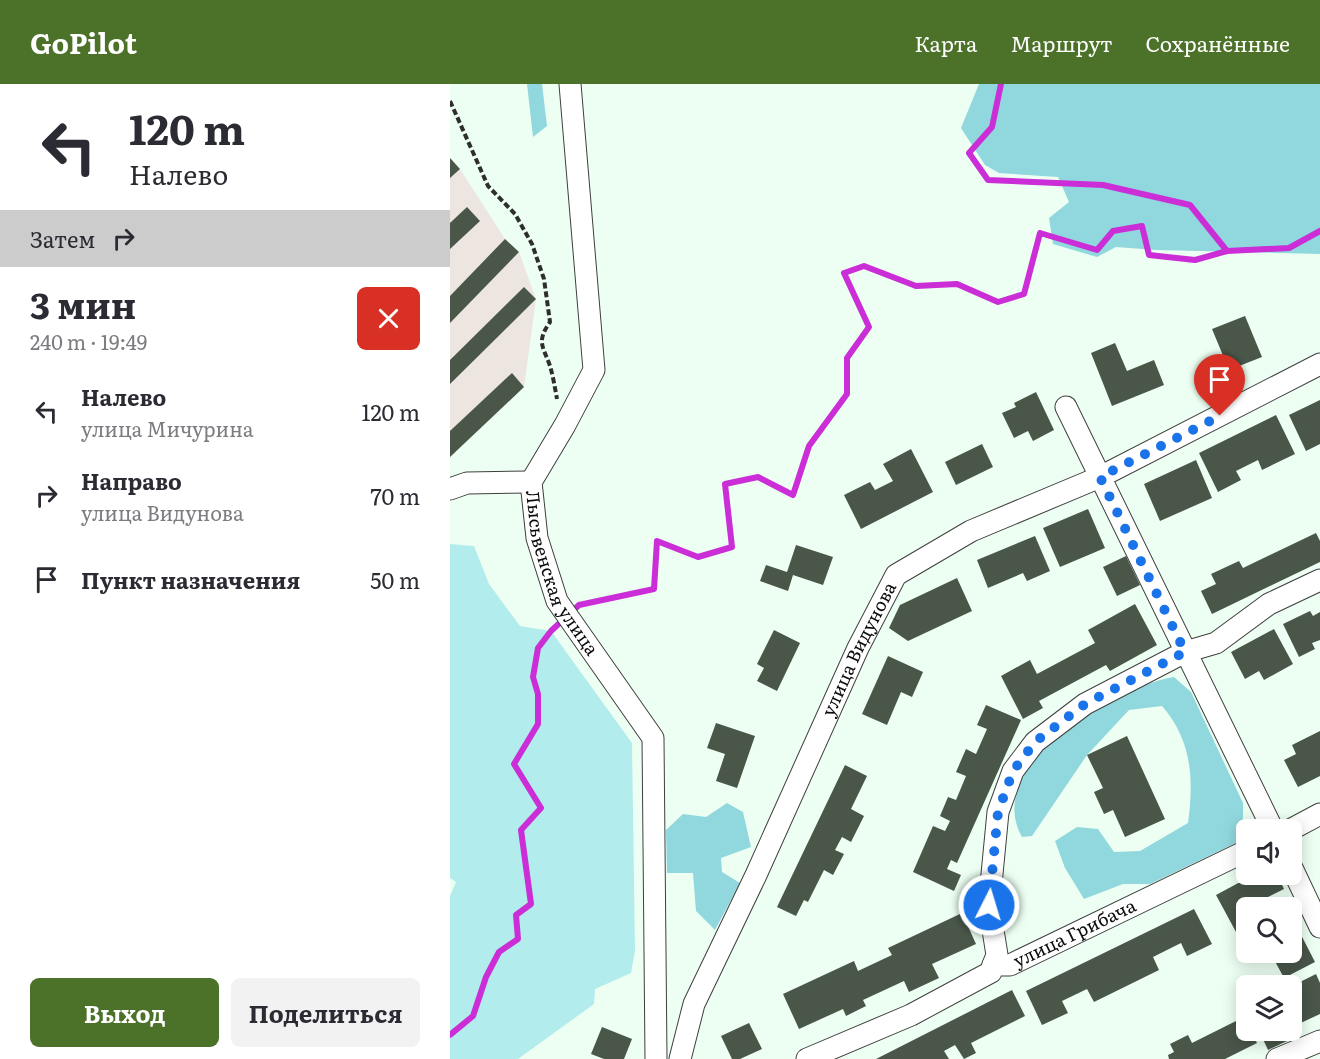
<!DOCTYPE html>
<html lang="ru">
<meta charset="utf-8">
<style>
body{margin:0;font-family:Literata,serif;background:#f2f2f3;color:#2b2b33;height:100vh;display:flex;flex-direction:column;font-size:22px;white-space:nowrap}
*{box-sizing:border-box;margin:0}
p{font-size:20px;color:#7c7c81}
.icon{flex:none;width:33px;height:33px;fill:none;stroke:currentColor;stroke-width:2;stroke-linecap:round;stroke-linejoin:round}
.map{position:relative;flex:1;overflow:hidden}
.details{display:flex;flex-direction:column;background:#fff;width:450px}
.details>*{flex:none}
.guide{background:#fff;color:#2b2b33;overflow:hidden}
.fabs{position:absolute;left:786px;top:735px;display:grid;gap:12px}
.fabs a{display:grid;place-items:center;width:66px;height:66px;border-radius:9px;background:#fff;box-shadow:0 3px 15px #0003;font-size:30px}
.pin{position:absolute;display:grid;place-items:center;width:51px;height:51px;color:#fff;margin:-62px -26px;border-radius:50% 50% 50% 0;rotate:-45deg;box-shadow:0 0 6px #0007}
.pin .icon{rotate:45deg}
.me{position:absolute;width:66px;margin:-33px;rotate:5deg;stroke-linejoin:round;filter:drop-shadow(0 0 4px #0008)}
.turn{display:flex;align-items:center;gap:21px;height:126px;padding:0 30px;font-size:27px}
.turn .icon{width:78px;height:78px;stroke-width:2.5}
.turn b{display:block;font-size:42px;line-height:51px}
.then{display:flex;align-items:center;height:57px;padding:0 30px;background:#0003;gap:12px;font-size:22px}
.round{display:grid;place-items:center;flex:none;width:63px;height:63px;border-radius:9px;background:#f2f2f3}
.summary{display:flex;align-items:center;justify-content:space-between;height:102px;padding:0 30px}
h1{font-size:36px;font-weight:700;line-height:45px}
.button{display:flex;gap:12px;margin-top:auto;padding:12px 30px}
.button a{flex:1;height:69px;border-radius:9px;background:#4c7128;color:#fff;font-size:24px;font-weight:700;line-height:69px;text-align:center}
.button a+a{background:#f2f2f3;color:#2b2b33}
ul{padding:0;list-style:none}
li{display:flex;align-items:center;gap:18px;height:84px;padding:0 30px}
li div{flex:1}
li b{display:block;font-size:22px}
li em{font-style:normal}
header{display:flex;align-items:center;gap:36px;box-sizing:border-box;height:84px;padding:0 30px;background:#4c7128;color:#fff}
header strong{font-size:28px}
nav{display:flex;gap:33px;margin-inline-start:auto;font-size:21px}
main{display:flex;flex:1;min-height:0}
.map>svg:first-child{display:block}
.industrial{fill:#ece5e0}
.green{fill:#b2ecec}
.forest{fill:#91d8de}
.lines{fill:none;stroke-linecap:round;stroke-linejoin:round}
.stream{stroke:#cb2dd7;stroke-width:6}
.building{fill:#495648}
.minor-casing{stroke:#3f3f3f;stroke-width:23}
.path{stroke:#2e2e2e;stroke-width:4;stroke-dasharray:6 3;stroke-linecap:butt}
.minor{stroke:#fff;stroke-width:21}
.route{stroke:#1a73e8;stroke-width:10;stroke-dasharray:0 18}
.labels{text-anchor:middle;stroke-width:6;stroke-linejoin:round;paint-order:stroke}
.street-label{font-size:18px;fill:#0c0c0c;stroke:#fff}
</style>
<header>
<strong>GoPilot</strong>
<nav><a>Карта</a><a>Маршрут</a><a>Сохранённые</a></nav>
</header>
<main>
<section class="details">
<div class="guide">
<div class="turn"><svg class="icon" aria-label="left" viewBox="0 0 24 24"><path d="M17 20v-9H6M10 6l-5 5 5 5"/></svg><div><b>120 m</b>Налево</div></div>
<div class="then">Затем<svg class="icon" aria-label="right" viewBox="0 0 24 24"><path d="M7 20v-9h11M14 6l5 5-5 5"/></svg></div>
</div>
<div class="summary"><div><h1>3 мин</h1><p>240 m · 19:49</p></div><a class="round" style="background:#d93025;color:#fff"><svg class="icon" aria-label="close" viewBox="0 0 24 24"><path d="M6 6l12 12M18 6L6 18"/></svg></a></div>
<ul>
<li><svg class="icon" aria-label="left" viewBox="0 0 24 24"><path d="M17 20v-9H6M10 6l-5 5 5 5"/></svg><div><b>Налево</b><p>улица Мичурина</p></div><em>120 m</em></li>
<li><svg class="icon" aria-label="right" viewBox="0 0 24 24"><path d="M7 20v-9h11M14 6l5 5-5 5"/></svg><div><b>Направо</b><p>улица Видунова</p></div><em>70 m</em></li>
<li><svg class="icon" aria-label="arrive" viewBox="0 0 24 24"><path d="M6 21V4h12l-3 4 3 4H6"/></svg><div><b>Пункт назначения</b></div><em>50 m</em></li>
</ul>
<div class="button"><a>Выход</a><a>Поделиться</a></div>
</section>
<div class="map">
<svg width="870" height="975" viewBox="0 0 870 975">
<rect width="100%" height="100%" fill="#ecfff2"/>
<path class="industrial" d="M0,74L10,85L55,155L69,168L86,215L74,303L0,373Z"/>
<path class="green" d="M0,460L24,462L39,500L70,542L101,547L182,659L185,867L181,889L145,905L144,920L68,975H0V812L6,798L0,794Z"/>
<g class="forest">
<path d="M77,0H92L97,42L83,53Z"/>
<path d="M529,0H870V170L706,166L666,163L647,173L603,160L599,134L619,118L608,93L549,89L535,81L511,44Z"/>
<path d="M724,593L741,608L793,719V742L788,758L700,800H673L634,815L615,784L605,757L627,743L648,745L664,768L690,767L738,739C744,696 742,656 712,622L679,626L637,671L582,752L572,753C531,681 666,602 724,593Z"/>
<path d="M277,719L293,728L301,763L271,774L272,788L290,799L265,846L246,827L243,789H217L216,746L233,730L256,733Z"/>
</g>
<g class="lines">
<g class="stream">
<path d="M551,0L542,43L519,69L538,96L653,101L740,121L777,167"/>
<path d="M0,951L23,932L36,893L49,868L68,855L66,831L81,820L71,746L91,724L64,680L88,640V610L83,593L88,564L101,547L129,521L204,505L207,457L248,473L282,463L275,400L308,393L343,411L359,362L397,310V274L419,243L394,189L414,182L466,202L507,200L548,218L574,210L590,149L647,166L663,147L692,142L699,171L745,176L777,167L839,164L870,147"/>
</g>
</g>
<g class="building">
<path d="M0,74L10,85L0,94Z"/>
<path d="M17,123L30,137L0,165V139Z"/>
<path d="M55,155L69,168L0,239V212Z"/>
<path d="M74,203L86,215L0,300V276Z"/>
<path d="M795,232L812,273L779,286L762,245Z"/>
<path d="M665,259L677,287L704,276L714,301L662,322L641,269Z"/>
<path d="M62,289L74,303L0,373V347Z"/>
<path d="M586,308L604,346L583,357L578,347L564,354L552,329L566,323L564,319Z"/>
<path d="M870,316V360L856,367L839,331Z"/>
<path d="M826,331L845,370L812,386L808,376L786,387L791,396L768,408L749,369Z"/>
<path d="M532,360L543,383L506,401L495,378Z"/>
<path d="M461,365L483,408L411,445L394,411L420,398L425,406L443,397L433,380Z"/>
<path d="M746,376L762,414L710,437L694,400Z"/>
<path d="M638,425L655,464L610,483L593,444Z"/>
<path d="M866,449L870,457V478L762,530L751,507L766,500L761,490L789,477L793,484Z"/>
<path d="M585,452L600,487L577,497L573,489L538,504L527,476Z"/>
<path d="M346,461L383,473L373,501L343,491L338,507L310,497L316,481L337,488Z"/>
<path d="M676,472L690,501L667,512L653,483Z"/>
<path d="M507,494L522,527L458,557L439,544L450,521Z"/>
<path d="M685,520L707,561L660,587L656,581L589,617L593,624L573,635L551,592L580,576L587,590L645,559L638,546Z"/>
<path d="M860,527L863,532L870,528V556L862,559L865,565L849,573L833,540Z"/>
<path d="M824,545L843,580L814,596L809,587L795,595L781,568Z"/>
<path d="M324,546L350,559L327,607L307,597L314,584L307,580Z"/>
<path d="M438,572L473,588L462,613L451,608L437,641L412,630Z"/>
<path d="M536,621L571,636L507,779L501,776L497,785L511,791L504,807L463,788L483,742L495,747L500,737L490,732L498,713L506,716L516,692L506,688L516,665L526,670L537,645L527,641Z"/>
<path d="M266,639L305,652L287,704L266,697L275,670L257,664Z"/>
<path d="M870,647V692L848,703L834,676L846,670L842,661Z"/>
<path d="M677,652L715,735L675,753L663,726L654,730L644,708L653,704L637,671Z"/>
<path d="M395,681L417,692L401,725L414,732L401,758L392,753L385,766L394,770L383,791L374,786L358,818L354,816L346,832L327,823Z"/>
<path d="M805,790H827L834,805L810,817L814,824H796V843L786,848L766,811Z"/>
<path d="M744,825L762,860L737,872L731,859L703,873L709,886L644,918L637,905L612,917L618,929L592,941L576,907Z"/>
<path d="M512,829L526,860L482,880L489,894L459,908L454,897L413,916L416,922L396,932L393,925L349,945L333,910L404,877L408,887L442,871L438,864Z"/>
<path d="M847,843L865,878L834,894L820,868H842V846Z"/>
<path d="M866,890L870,899V930L842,943V902Z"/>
<path d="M562,906L575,932L521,959L526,969L514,975L505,961L494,967L499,975H426Z"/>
<path d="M794,933L796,946H800L807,959L775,975H719L718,971L724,968L720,960L738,951L742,959Z"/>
<path d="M299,939L312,965L290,975H282L271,952Z"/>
<path d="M152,943L182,955L174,975H154L141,970Z"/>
<path d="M825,946H832L837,957L818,966L812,953Z"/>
</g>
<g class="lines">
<defs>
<g id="minor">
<path id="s1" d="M120,0L144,286L115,341L81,398L87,454L107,517L203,654L206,975"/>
<path d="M616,323L823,746"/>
<path d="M0,405L17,399L81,398"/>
<path d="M840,746L870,730"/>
<path d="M842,784L870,843"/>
<path d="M543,881L547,871L539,821L548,728L563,687L585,658L635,620L735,568L766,559L819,520L870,496"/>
<path id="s2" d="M230,975L244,920L306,791L408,564L446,491L521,447L650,393L870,280"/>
<path id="s3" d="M357,975L461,931L541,888L543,881H560L796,767"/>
<path d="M827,975L870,957"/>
</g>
</defs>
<use href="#minor" class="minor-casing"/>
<path class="path" d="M0,17L38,102L65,130L82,160L94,195L100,238C86,258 93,262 100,282C103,292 105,304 107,315"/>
<use href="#minor" class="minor"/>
</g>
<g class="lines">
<path class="route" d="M539,821L548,728L563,687L585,658L635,620L735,568L650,393L770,332"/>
</g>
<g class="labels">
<g class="street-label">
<text dy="6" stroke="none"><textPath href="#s1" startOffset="513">Лысьвенская улица</textPath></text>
<text dy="6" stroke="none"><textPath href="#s2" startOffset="448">улица Видунова</textPath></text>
<text dy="6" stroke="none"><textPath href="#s3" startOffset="300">улица Грибача</textPath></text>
</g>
</g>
</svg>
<div class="fabs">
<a><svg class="icon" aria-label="sound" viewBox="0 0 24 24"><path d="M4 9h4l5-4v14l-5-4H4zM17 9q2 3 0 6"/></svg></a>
<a><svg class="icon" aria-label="search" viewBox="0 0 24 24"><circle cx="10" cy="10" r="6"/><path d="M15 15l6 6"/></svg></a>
<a><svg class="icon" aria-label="layers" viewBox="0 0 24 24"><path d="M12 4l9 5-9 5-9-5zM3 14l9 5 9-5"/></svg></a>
</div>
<div class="pin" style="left:770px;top:332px;background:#d93025"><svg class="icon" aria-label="arrive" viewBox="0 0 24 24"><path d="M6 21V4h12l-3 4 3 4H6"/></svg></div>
<svg class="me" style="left:539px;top:821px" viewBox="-20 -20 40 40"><circle r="17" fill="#1a73e8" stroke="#fff" stroke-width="3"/><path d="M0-11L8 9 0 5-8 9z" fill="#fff"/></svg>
</div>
</main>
